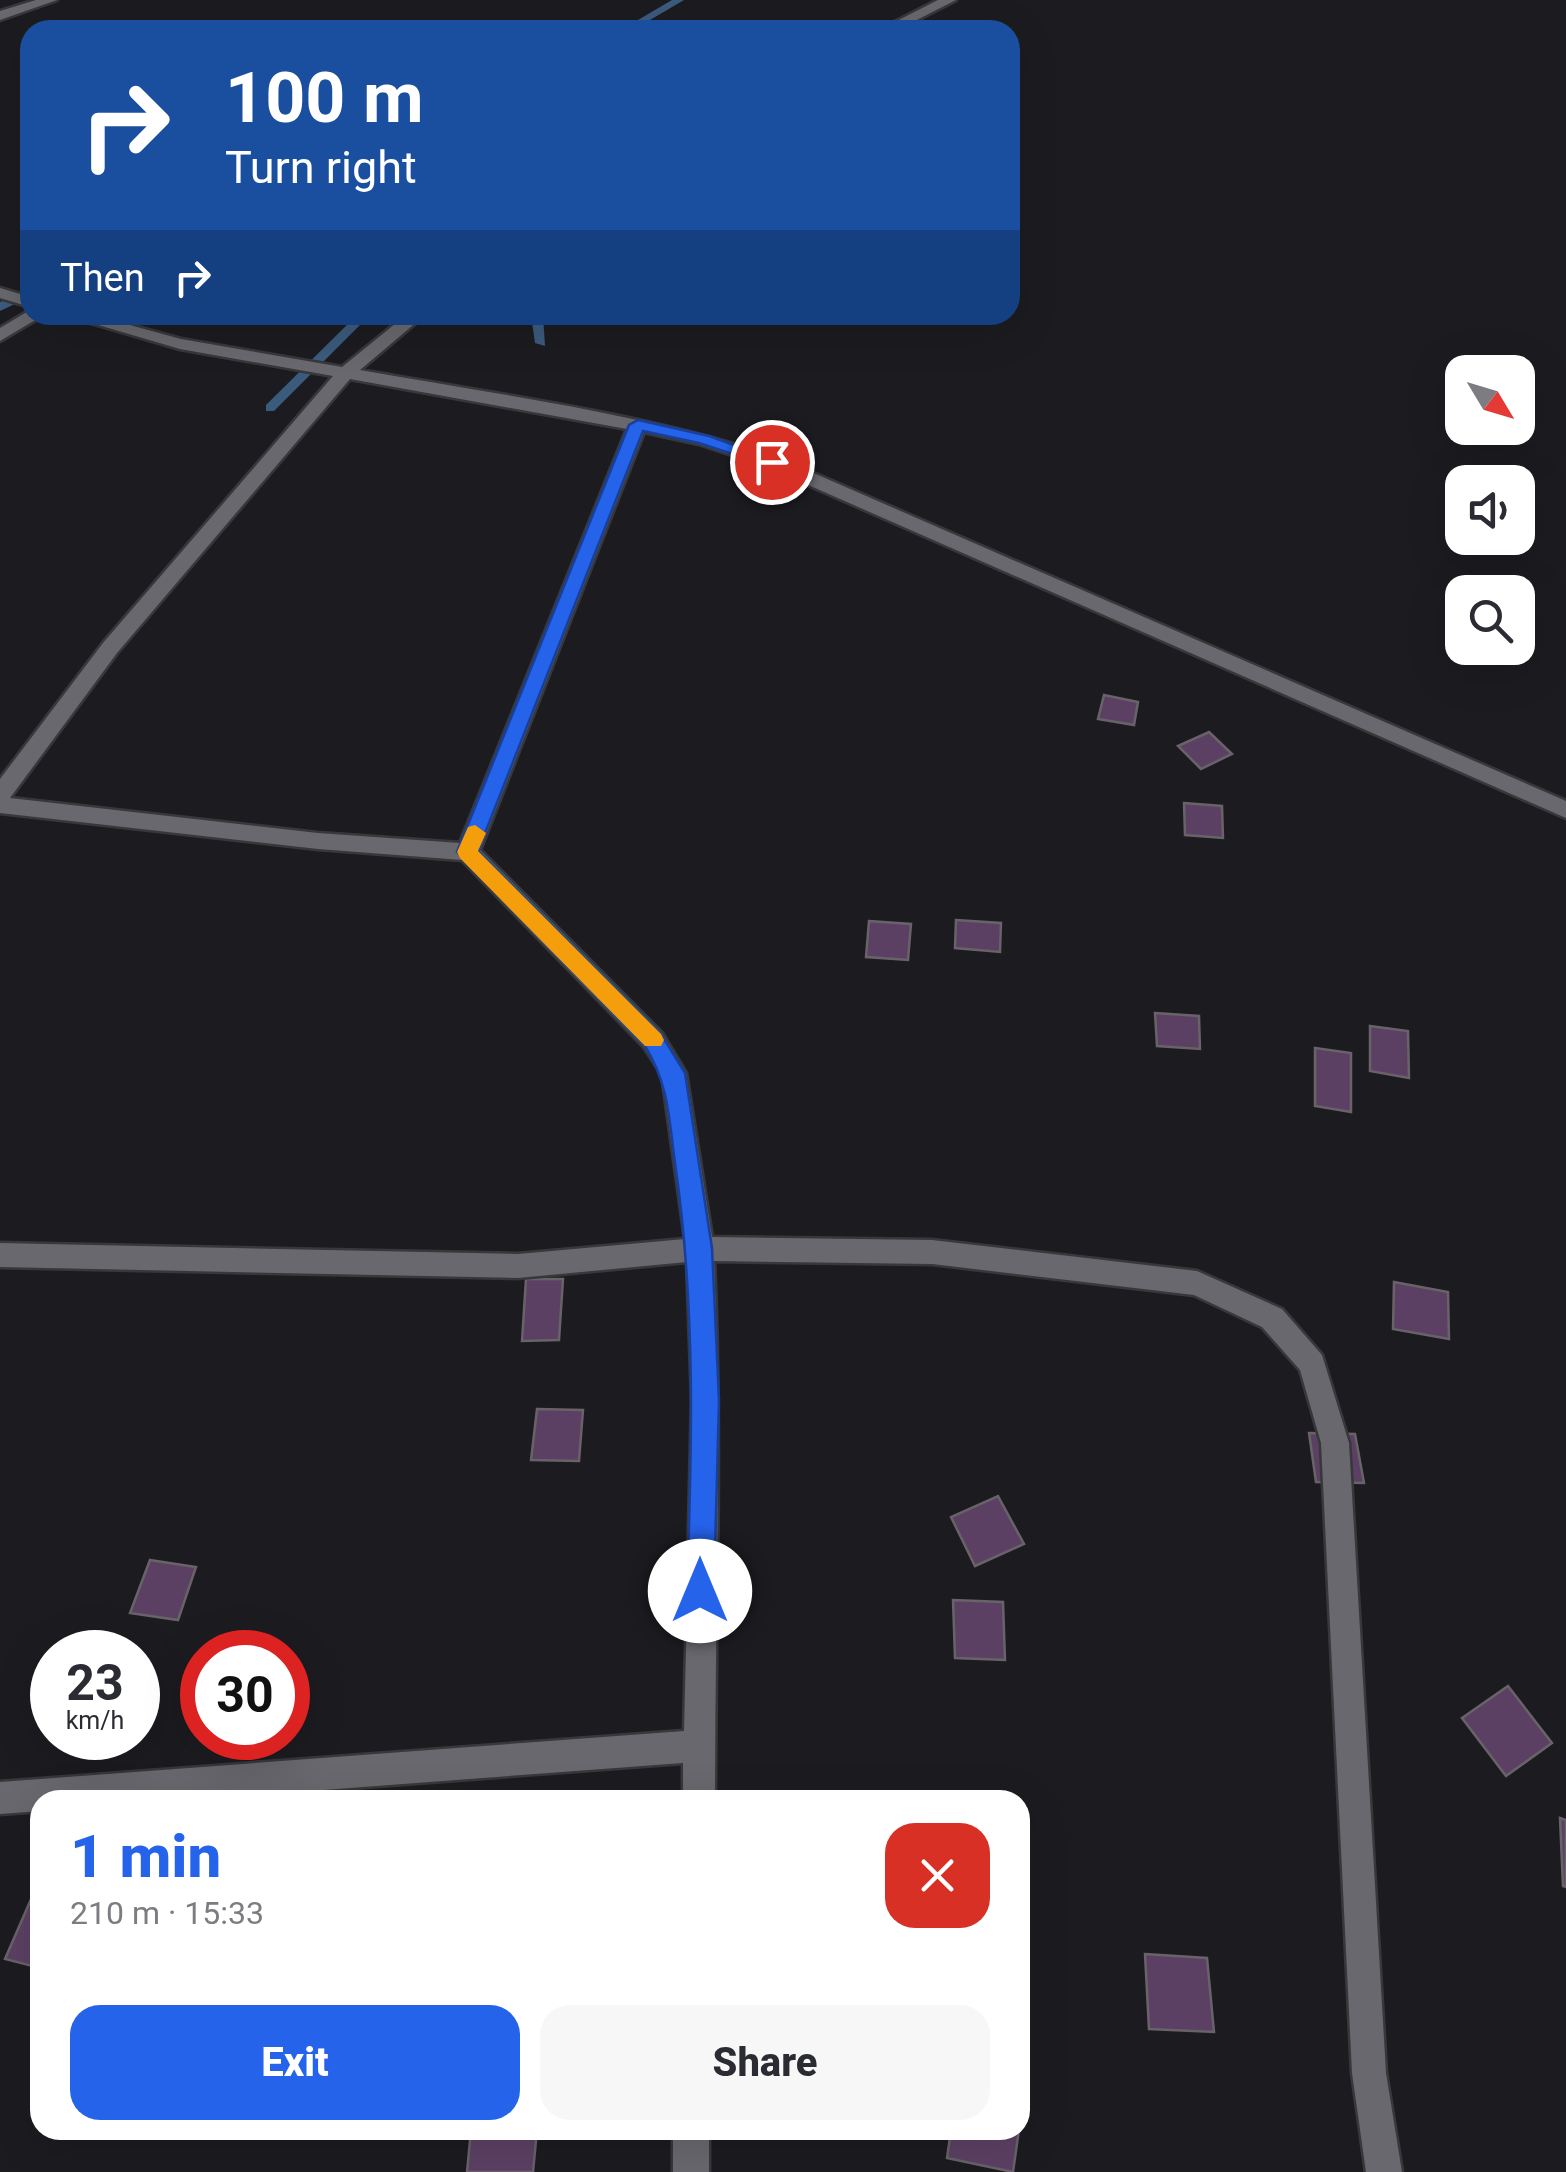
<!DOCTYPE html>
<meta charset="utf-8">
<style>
body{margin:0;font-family:Roboto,sans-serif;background:#f7f7f7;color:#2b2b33;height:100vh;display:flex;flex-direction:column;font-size:38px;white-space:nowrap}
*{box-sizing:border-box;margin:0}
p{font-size:32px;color:#7c7c81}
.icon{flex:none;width:55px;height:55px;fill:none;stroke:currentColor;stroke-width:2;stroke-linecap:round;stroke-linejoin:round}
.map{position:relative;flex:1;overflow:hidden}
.drawer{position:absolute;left:30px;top:1790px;width:1000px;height:350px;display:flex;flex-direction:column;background:#fff;border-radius:30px;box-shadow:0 10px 40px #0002}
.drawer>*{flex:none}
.hud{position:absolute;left:20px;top:20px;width:1000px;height:305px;border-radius:30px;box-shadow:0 10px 40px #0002;background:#1a4fa0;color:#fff;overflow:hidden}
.needle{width:65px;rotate:128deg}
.tools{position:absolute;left:1445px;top:355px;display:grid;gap:20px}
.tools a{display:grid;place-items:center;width:90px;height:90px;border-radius:20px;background:#fff;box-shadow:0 10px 40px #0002;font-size:50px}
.speed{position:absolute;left:30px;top:1630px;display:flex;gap:20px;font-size:50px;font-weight:700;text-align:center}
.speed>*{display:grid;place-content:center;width:130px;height:130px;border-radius:50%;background:#fff;box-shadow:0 10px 40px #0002;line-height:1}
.speed small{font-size:25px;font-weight:400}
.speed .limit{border:15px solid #d22;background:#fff;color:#111}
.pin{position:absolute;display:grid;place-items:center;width:85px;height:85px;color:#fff;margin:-42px;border:5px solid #fff;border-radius:50%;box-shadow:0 2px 10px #0007}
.me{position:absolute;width:110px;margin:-55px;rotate:0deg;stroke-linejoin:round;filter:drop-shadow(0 0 8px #0008)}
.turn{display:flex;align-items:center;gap:35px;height:210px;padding:0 40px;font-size:45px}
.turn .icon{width:130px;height:130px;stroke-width:2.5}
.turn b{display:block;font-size:70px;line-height:85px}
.then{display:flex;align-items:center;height:95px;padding:0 40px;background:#0003;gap:20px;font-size:38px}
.round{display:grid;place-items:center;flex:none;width:105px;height:105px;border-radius:30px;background:#f7f7f7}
.summary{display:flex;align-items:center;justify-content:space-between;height:170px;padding:0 40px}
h1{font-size:60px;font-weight:800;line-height:75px;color:#2563eb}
.button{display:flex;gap:20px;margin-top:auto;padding:20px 40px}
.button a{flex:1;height:115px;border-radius:30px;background:#2563eb;color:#fff;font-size:40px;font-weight:800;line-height:115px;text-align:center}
.button a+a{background:#f7f7f7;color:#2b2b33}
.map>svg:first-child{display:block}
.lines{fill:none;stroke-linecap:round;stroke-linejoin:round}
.stream{fill:#3b5b7d;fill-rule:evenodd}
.building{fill:#5c4064;stroke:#676368;stroke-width:2.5}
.minor-casing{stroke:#38373a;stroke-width:5}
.minor{fill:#69686e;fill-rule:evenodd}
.route{fill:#2563eb;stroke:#184099;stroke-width:2.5}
.slow{fill:#f59e0b}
</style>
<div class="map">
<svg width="1566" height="2172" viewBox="0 0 1566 2172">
<rect width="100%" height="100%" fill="#1c1b20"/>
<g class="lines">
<g class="stream">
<path d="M672,0H684L633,30H621Z"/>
<path d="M30,288V297L0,311V302Z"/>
<path d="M357,315H370L274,411H266V405Z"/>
<path d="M531,315H543L545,346L535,343Z"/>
</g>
</g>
<g class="building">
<path d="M1104,695L1138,702L1134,725L1098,719Z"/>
<path d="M1209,732L1232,754L1201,769L1178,746Z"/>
<path d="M1184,803L1222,806L1223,838L1185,835Z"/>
<path d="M956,920L1001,923L1000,952L955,948Z"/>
<path d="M869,921L911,924L908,960L866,957Z"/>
<path d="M1155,1013L1199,1016L1200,1049L1157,1046Z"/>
<path d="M1370,1026L1408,1031L1409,1078L1370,1071Z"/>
<path d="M1315,1048L1351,1053V1112L1315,1106Z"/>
<path d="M526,1279H563L559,1340L522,1341Z"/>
<path d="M1394,1282L1448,1292L1449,1339L1393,1329Z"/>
<path d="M537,1409L583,1410L579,1461L531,1460Z"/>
<path d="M1309,1433L1355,1434L1364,1483L1316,1482Z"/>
<path d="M998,1496L1024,1544L975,1566L951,1517Z"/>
<path d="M150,1560L196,1567L178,1620L130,1613Z"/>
<path d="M953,1600L1003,1602L1005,1660L955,1658Z"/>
<path d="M1508,1686L1552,1743L1506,1776L1462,1718Z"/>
<path d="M1560,1818L1566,1820V1887L1563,1886Z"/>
<path d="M35,1890L40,1891V1968L5,1959Z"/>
<path d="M1145,1954L1207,1958L1214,2032L1149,2029Z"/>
<path d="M471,2130H537L533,2172H467Z"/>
<path d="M951,2130H1019L1013,2172L947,2158Z"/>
</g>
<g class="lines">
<defs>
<g id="minor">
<path d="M36,0H57L0,20V11Z"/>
<path d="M938,0H956L897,30H879Z"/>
<path d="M0,288L30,297V307L0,298Z"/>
<path d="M30,310V315H40L37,319L0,341V328Z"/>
<path d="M64,315H93L181,339L342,367L406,315H425L360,370C500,395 643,413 779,458L1566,801V818L765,466L699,444L644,432L480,850L662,1033L686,1073L712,1237L932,1240L1197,1271L1282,1309L1322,1355L1349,1443L1386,2073L1402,2172H1366L1352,2073L1321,1443L1300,1370L1262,1327L1194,1295L932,1264L714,1261C722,1440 715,1621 715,1800H683V1763L189,1800H40V1811L0,1814V1782L684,1731L692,1400L687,1262L518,1278L0,1267V1243L518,1254L685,1239L662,1075L644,1047L462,860L318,849L0,813V779L103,643L333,376L180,349ZM350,379L627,429L460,843L318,833L10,798L117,653Z"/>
<rect x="673" y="2130" width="36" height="42"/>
</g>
</defs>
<use href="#minor" class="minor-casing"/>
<use href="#minor" class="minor"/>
</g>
<path class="route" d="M638,420L709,436L781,462L772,467L699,443L643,431L478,851L661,1034L685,1073L712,1248L719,1400L714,1591L710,1601L700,1605L691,1601L687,1591C692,1447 696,1306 675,1163C669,1119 669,1085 645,1046L457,852L629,425Z"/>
<path class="slow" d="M475,825L486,833L478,851L661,1034L664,1040L661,1046H645L460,858L457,852L468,827Z"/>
</svg>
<div class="tools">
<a><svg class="needle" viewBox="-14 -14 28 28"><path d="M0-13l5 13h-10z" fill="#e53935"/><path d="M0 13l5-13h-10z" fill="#7c7c81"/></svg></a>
<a><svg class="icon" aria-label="sound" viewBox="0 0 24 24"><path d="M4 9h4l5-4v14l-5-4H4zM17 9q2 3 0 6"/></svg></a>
<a><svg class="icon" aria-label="search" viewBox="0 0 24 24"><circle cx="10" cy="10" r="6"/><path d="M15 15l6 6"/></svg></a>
</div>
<div class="speed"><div>23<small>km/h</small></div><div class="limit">30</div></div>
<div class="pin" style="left:772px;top:462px;background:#d93025"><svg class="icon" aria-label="arrive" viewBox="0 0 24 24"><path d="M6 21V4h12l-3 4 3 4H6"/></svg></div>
<svg class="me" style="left:700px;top:1591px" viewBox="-20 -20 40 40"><circle r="19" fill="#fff"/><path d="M0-13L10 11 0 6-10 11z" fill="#2563eb"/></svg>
<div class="hud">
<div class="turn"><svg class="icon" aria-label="right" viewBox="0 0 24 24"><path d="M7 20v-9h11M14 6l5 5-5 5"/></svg><div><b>100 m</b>Turn right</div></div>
<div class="then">Then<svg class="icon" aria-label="right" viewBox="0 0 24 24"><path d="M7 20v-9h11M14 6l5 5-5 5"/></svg></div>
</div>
<section class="drawer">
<div class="summary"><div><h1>1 min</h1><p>210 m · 15:33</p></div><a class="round" style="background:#d93025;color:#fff"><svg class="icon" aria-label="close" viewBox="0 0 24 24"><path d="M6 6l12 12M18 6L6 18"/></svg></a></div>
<div class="button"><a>Exit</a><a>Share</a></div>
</section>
</div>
